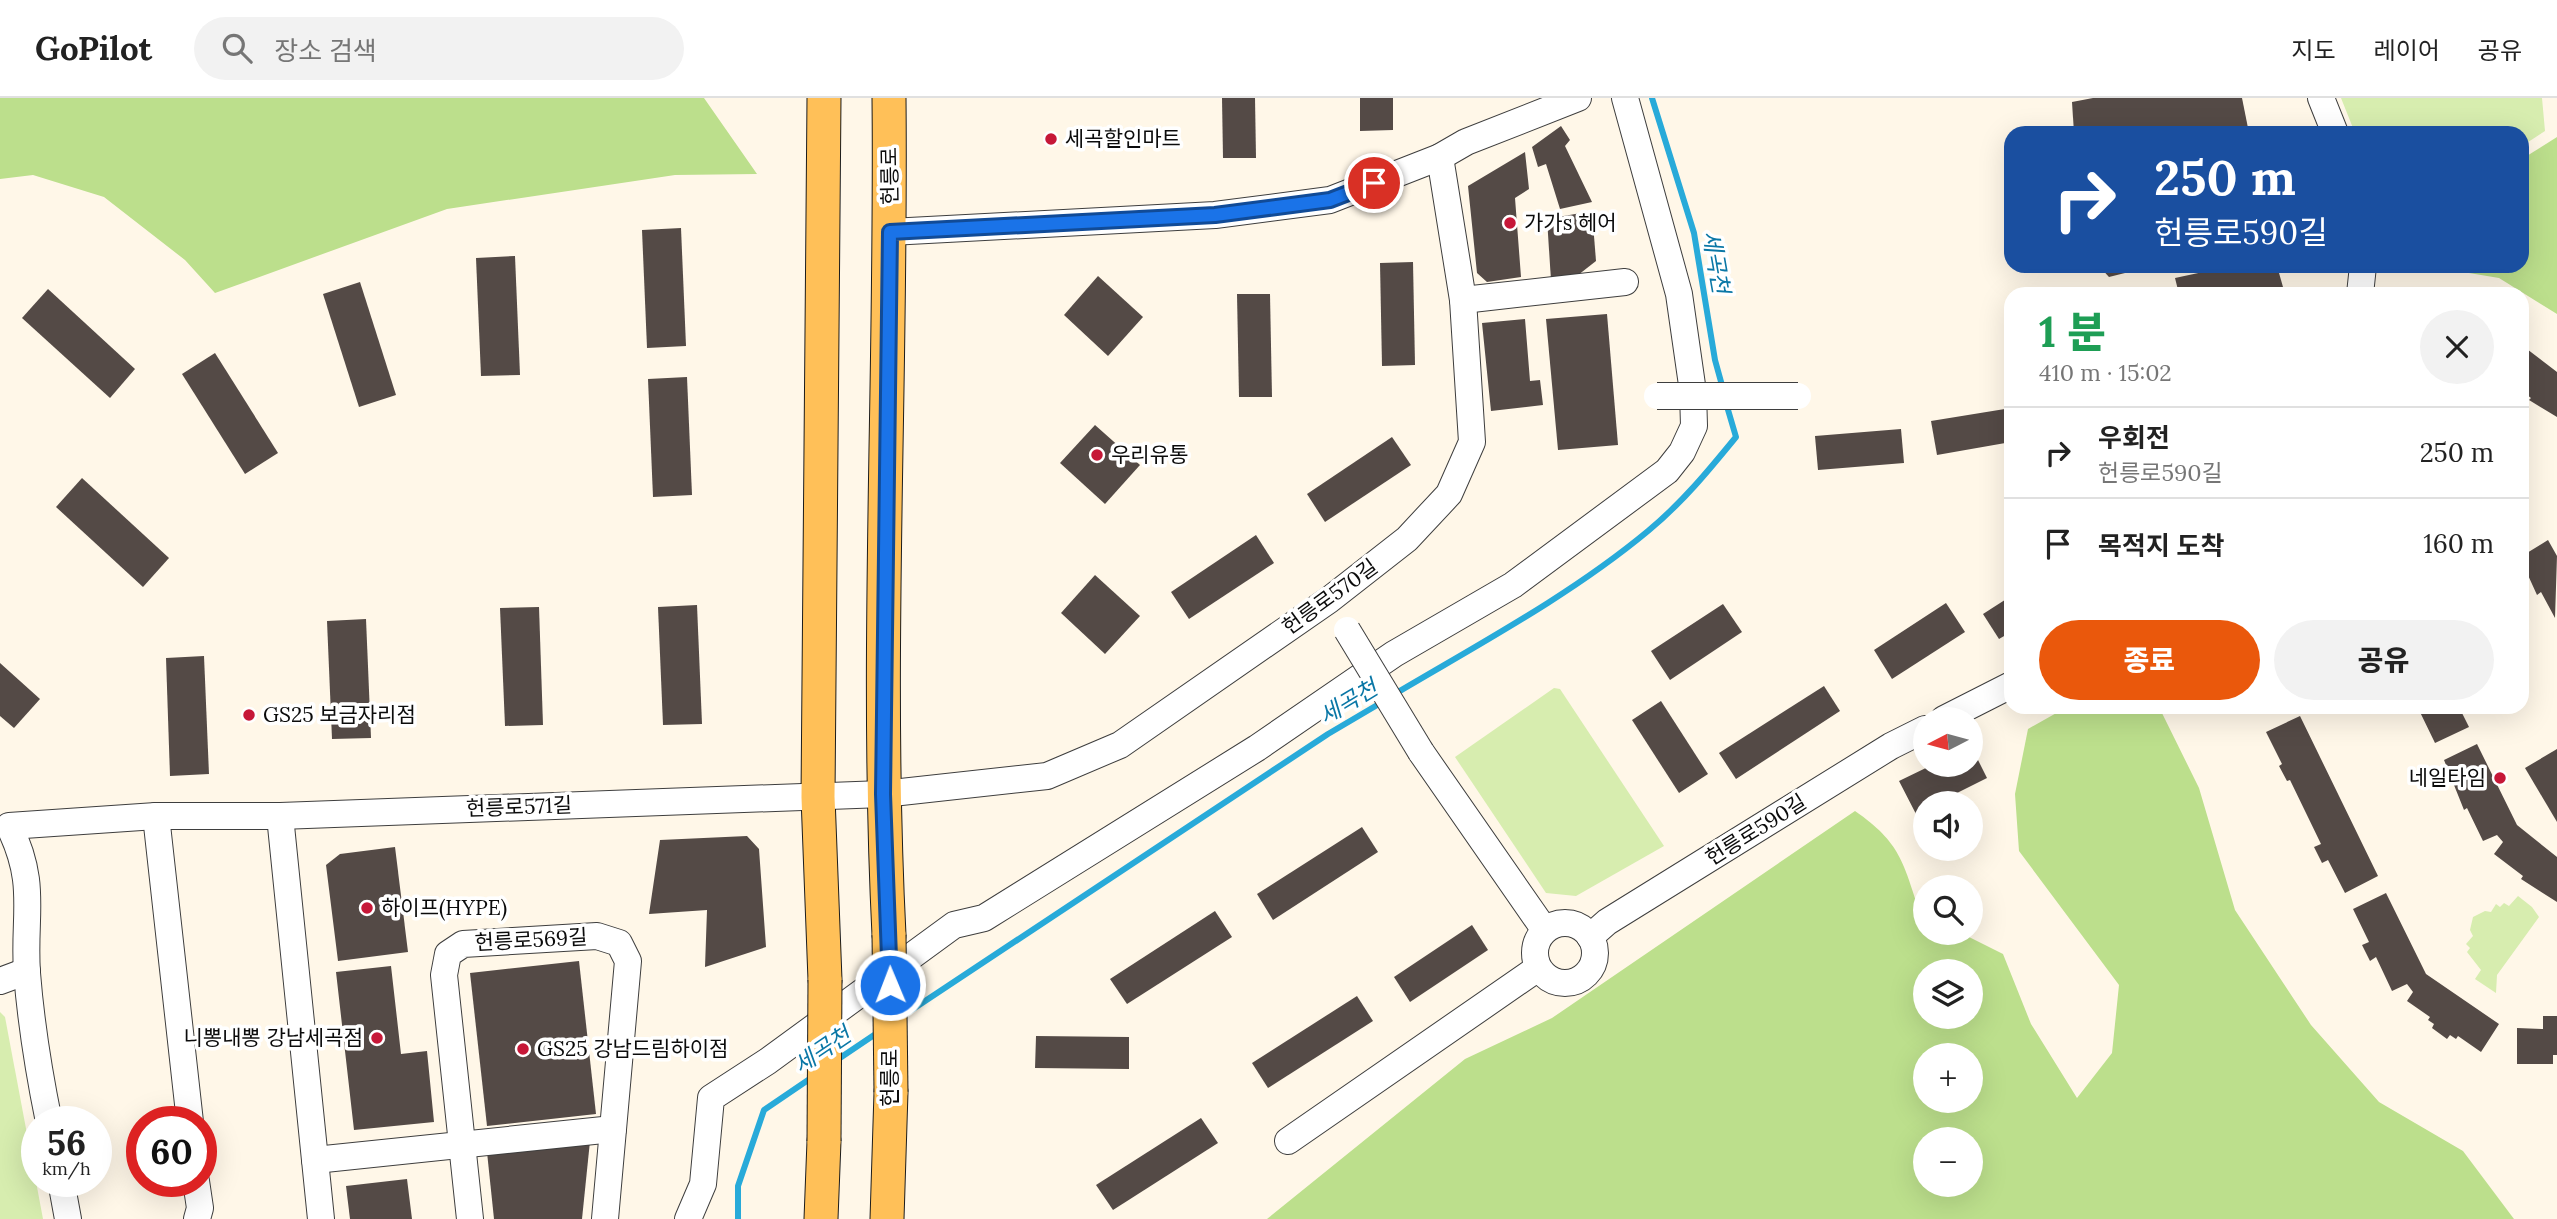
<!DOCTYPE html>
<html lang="ko">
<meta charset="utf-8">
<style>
body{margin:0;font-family:Lora,"Noto Sans KR",serif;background:#f2f2f2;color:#222;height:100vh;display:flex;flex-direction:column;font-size:26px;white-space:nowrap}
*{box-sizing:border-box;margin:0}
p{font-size:23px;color:#767676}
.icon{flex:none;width:38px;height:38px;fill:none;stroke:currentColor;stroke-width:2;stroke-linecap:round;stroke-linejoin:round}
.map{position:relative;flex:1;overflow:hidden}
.side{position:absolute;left:2004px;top:189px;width:525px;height:427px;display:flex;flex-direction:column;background:#fff;border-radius:21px;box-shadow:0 7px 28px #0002}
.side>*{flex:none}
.top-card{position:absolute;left:2004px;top:28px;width:525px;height:147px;border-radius:21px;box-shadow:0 7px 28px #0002;background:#1a4fa0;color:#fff;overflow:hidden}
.needle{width:46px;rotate:264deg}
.buttons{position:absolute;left:1913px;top:609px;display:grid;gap:14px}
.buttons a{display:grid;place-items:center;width:70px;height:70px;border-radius:50%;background:#fff;box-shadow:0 7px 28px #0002;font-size:35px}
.speed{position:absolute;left:21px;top:1008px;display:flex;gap:14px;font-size:35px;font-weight:700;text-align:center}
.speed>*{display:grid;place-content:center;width:91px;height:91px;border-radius:50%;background:#fff;box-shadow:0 7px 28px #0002;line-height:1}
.speed small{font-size:18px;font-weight:400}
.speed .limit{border:10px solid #d22;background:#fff;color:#111}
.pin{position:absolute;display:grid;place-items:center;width:60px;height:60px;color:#fff;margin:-30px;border:4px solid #fff;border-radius:50%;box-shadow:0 2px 7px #0007}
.me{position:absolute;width:77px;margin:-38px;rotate:359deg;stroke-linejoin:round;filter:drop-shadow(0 0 5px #0008)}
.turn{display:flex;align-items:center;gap:24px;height:147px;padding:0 35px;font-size:32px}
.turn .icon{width:91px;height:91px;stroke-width:2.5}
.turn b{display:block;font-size:49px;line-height:60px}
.round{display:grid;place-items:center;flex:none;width:74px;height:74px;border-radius:37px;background:#f2f2f2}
.overview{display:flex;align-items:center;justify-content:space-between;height:119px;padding:0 35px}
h1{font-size:42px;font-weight:800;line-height:52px;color:#1e9e55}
.primary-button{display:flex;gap:14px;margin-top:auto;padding:14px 35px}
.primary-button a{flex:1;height:80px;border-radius:42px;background:#ea580c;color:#fff;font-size:28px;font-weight:800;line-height:80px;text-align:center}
.primary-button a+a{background:#f2f2f2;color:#222}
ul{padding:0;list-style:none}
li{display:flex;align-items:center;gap:21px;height:91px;padding:0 35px;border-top:2px solid #e0e0e0}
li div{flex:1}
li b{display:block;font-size:26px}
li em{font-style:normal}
header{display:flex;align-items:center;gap:42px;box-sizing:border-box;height:98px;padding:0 35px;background:#fff;border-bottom:2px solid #e0e0e0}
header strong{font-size:33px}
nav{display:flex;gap:38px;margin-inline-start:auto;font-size:24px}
.search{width:490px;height:63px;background:#f2f2f2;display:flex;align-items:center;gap:18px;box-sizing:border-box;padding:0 24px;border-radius:38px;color:#767676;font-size:26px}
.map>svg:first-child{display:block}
.green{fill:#d7edaf}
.forest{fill:#bcdf8c;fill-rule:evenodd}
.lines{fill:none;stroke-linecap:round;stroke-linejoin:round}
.stream{stroke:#28aad9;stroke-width:6}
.building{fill:#544a46}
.minor-casing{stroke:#3e3e3e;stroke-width:28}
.major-casing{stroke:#1c1c1c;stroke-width:35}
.minor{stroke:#fff;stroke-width:26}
.major{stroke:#ffc058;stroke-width:33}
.minor-bridge-casing{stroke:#3e3e3e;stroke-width:28;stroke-linecap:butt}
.major-bridge-casing{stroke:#1c1c1c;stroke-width:35;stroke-linecap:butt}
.minor-bridge{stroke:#fff;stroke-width:26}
.major-bridge{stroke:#ffc058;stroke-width:33}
.route-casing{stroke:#114b97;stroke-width:18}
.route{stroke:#1a73e8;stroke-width:12}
.poi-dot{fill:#c61737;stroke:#fff;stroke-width:2.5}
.labels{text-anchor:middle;stroke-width:7;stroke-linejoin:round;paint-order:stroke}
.poi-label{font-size:21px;fill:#0b0b0b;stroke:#fff;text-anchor:start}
.street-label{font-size:21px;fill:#0b0b0b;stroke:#fff}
.water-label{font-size:23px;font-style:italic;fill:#0a77a6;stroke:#fff}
</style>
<header>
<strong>GoPilot</strong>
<div class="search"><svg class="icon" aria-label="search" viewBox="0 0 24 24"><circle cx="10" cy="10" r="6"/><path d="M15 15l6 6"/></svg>장소 검색</div>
<nav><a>지도</a><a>레이어</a><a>공유</a></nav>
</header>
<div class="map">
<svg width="2557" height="1121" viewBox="0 0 2557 1121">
<rect width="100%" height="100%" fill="#fff7e8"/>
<g class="green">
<path d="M2341,0H2542L2545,33L2522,48V35H2355Z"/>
<path d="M1554,590L1560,591L1664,748L1576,798L1546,795L1455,659Z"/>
<path d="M2518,798L2532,809L2539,819L2497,877L2496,895L2475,881L2481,872L2467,854L2470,850L2466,846L2473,838L2470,832L2473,819L2485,813L2491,814L2496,806L2500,809L2504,805L2509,808Z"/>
<path d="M0,914L5,919L43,1121H0Z"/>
</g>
<g class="forest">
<path d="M0,0H704L757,76L675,77L447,111L215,195L185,162L104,99L33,77L0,81Z"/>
<path d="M2557,39V216L2499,180L2427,168H2522V61Z"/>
<path d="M2067,609H2159L2199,690L2235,812L2311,927L2379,1004L2463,1053L2514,1121H1267L1465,961L1552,920L1855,713C1901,745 1903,764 1920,815L1925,817V835H1961L2003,856L2031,926L2077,1000L2112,955L2119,887L2019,753L2015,696L2028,631ZM1970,873V919H1925V873ZM1925,957H1970V1003H1925ZM1925,1041H1970V1087H1925Z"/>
</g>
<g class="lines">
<g class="stream">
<path d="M1652,0L1694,135L1715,262L1723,291"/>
<path d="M1393,597C1479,546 1571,497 1648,433C1682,405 1709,372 1736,339L1726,305"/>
<path d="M901,919L1328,636L1384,603"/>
<path d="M834,964L880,933"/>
<path d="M738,1121V1088L764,1012L814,978"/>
</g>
</g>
<g class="building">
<path d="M1222,0H1255L1256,60H1223Z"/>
<path d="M1360,0H1393V32L1360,33Z"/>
<path d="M2093,0H2242L2249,35H2074L2072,4Z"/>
<path d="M1561,28L1570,42L1565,48L1592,104L1560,111L1546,66L1538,69L1532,49Z"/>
<path d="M1525,54L1529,91L1515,100L1521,179L1487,184L1477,175L1468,88Z"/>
<path d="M1592,113L1596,163L1573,181L1551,182L1547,121Z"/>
<path d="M681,130L686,248L647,250L642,132Z"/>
<path d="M515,158L520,277L481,278L476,160Z"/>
<path d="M1413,164L1415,267L1382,268L1380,165Z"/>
<path d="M2099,168H2149V169L2109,179Z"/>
<path d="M2231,168H2277L2285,196H2179L2175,180Z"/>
<path d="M1098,178L1143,219L1108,258L1064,217Z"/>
<path d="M360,184L396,297L359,309L323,196Z"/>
<path d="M48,191L135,271L110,300L22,220Z"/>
<path d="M1237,196H1270L1272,299H1239Z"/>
<path d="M1607,216L1618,347L1558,352L1546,221Z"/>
<path d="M1525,221L1530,283L1540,282L1543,307L1491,313L1482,225Z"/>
<path d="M2523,248L2557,274V319L2529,302L2531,300L2522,293Z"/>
<path d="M215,255L278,355L245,376L182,276Z"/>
<path d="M687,279L692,397L653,399L648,281Z"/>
<path d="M2011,310V344L1937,357L1931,323Z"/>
<path d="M1095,327L1140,367L1105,406L1060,365Z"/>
<path d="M1901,331L1904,365L1818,372L1815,338Z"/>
<path d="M1392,339L1411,367L1325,424L1307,396Z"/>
<path d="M82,380L169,460L143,489L56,409Z"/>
<path d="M1256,437L1274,465L1189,521L1171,494Z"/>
<path d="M2548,442L2557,458L2555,520L2541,494L2537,497L2522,464V458Z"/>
<path d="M1095,477L1140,518L1105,556L1061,515Z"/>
<path d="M2011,498V534L1999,541L1983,516Z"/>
<path d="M1946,505L1965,534L1892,581L1874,552Z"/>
<path d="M1723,506L1742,534L1670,582L1651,553Z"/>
<path d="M697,507L702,626L663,627L658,509Z"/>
<path d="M539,509L543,627L505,628L500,510Z"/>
<path d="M366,521L371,640L332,641L327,523Z"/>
<path d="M204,558L209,676L170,678L166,560Z"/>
<path d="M0,565L40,601L14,630L0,618Z"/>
<path d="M1824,588L1840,613L1736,681L1719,655Z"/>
<path d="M1661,603L1708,676L1679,695L1632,622Z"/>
<path d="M2414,609H2459L2469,629L2435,645L2419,612L2416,614Z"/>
<path d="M2300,618L2378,778L2345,795L2328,762L2322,765L2314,749L2321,746L2290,682L2287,683L2279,668L2282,666L2266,634Z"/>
<path d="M1970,646L1987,680L1937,705H1925V711L1916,716L1899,683L1932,667H1970Z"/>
<path d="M2477,646L2517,727L2557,759V804L2521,781L2523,778L2494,756L2503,744L2497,737L2483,743L2467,710L2464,712L2444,662Z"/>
<path d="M2557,651V724L2525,670Z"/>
<path d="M1362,729L1378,754L1273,822L1257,796Z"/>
<path d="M747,738L759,751L766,849L705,869L707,812L649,816L660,742Z"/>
<path d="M395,749L408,854L338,863L326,767L340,756Z"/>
<path d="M2386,795L2426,876L2499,926L2481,954L2458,938L2456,941L2450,937L2447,941L2432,930L2434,926L2428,922L2430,919L2407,903L2413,894L2407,886L2392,893L2376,859L2370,863L2362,847L2369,844L2353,811Z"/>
<path d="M1215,813L1232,839L1127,906L1110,881Z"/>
<path d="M1472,827L1488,852L1410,904L1394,879Z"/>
<path d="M579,863L596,1016L487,1028L470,875Z"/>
<path d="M391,868L401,956L427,953L434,1024L354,1032L336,874Z"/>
<path d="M1357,898L1373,923L1268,990L1252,965Z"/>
<path d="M2543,918H2557V957H2553V966H2517V930L2543,931Z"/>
<path d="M1036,938L1129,939V971L1035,970Z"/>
<path d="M1201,1020L1218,1045L1113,1112L1096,1087Z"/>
<path d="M590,1043L582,1121H494L487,1054Z"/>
<path d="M407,1081L412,1121H350L346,1088Z"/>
</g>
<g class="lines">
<defs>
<g id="minor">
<path d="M2321,0L2335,35"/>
<path d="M890,134L1215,117L1330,102L1440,59L1466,44L1578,0"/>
<path d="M2360,196L2363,168"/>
<path d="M1463,202L1625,184"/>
<path d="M1944,621L2011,587"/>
<path d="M1421,654L1544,831"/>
<path d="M156,718L190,1024"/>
<path d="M280,718L321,1121"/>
<circle cx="1565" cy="855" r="30"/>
<path d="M1590,839L1607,824L1891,648L1925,631"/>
<path d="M0,883L27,873"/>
<path d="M49,1024C39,975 31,925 27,875C23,817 38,786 9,728L156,718H280L883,696L1047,678L1120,647L1329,502L1407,441L1449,396L1472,344L1463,202L1440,59"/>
<path d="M1288,1043L1538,870"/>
<path d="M315,1062L613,1031"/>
<path d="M61,1083L68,1121"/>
<path d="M196,1083L200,1110L197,1121"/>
<path d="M470,1121L444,877L448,856L463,846L597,838L619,845L628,863L605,1121"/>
<path d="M688,1121L703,1086L711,1000L768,963L954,827L984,820L1257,650L1394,556L1513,487L1667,373L1682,354L1694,328L1693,294L1679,196L1625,0"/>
</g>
<g id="major">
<path d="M824,0L818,699L825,882"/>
<path d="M889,0C892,279 875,559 889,837"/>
<path d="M821,1121L824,1043"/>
<path d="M887,1121L891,994"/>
</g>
</defs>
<use href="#minor" class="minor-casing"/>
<use href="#major" class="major-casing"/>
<use href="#minor" class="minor"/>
<use href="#major" class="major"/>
<defs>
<g id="minor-bridge">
<path d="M1657,298H1798"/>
<path d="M1347,532L1421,654"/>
</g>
<g id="major-bridge">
<path d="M889,837L891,994"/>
<path d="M824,1043L825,882"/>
</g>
</defs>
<use href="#minor-bridge" class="minor-bridge-casing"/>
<use href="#major-bridge" class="major-bridge-casing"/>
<use href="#minor-bridge" class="minor-bridge"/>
<use href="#major-bridge" class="major-bridge"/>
</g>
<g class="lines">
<defs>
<path id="route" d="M890,887L883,696L890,134L1215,117L1330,102L1374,85"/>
</defs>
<use href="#route" class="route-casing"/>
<use href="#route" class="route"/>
</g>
<g class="poi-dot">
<circle cx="1051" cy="41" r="7"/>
<circle cx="1510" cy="125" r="7"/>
<circle cx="1097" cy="357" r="7"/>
<circle cx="249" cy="617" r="7"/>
<circle cx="2500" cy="680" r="7"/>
<circle cx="367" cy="810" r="7"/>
<circle cx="377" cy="940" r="7"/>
<circle cx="523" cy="951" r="7"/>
</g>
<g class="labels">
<g class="poi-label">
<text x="1065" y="48">세곡할인마트</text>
<text x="1524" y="132">가가s 헤어</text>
<text x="1111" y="364">우리유통</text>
<text x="263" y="624">GS25 보금자리점</text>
<text x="2486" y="687" text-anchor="end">네일타임</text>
<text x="381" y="817">하이프(HYPE)</text>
<text x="363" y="947" text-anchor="end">니뽕내뽕 강남세곡점</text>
<text x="537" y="958">GS25 강남드림하이점</text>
</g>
<g class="street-label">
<text transform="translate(890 78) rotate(-91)" y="7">헌릉로</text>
<text transform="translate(1330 499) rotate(-36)" y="7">헌릉로570길</text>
<text transform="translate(519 709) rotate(-2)" y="7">헌릉로571길</text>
<text transform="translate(1756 732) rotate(-32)" y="7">헌릉로590길</text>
<text transform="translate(531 842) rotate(-3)" y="7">헌릉로569길</text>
<text transform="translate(890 980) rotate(-90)" y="7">헌릉로</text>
</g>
<g class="water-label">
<text transform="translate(1716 164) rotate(80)" y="8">세곡천</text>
<text transform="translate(1348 604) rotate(-31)" y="8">세곡천</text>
<text transform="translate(822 952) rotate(-34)" y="8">세곡천</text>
</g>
</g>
</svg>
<div class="buttons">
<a><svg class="needle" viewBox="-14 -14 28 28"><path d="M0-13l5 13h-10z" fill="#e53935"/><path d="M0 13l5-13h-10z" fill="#767676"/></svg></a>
<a><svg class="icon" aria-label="sound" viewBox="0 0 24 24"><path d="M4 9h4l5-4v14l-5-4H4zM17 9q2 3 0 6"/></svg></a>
<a><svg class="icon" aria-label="search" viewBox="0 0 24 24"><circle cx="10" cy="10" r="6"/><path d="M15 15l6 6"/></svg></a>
<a><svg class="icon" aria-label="layers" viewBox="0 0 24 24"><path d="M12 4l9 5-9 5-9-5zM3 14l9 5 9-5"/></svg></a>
<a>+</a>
<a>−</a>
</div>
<div class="speed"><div>56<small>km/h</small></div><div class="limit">60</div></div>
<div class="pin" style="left:1374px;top:85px;background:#d93025"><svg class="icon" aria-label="arrive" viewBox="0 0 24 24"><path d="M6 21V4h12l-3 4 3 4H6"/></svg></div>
<svg class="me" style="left:890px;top:887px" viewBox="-20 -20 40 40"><circle r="17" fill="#1a73e8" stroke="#fff" stroke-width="3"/><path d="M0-11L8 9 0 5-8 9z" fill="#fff"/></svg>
<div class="top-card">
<div class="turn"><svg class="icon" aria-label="right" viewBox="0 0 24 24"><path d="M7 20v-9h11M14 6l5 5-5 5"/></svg><div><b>250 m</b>헌릉로590길</div></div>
</div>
<section class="side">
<div class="overview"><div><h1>1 분</h1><p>410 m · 15:02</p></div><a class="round"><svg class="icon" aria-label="close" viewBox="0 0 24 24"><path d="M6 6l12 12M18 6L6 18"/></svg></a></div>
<ul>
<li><svg class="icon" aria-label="right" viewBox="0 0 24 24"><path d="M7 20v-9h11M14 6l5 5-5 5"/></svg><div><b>우회전</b><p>헌릉로590길</p></div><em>250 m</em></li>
<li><svg class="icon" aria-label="arrive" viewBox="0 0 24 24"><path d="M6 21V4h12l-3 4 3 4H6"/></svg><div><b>목적지 도착</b></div><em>160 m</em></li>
</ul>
<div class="primary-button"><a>종료</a><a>공유</a></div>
</section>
</div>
